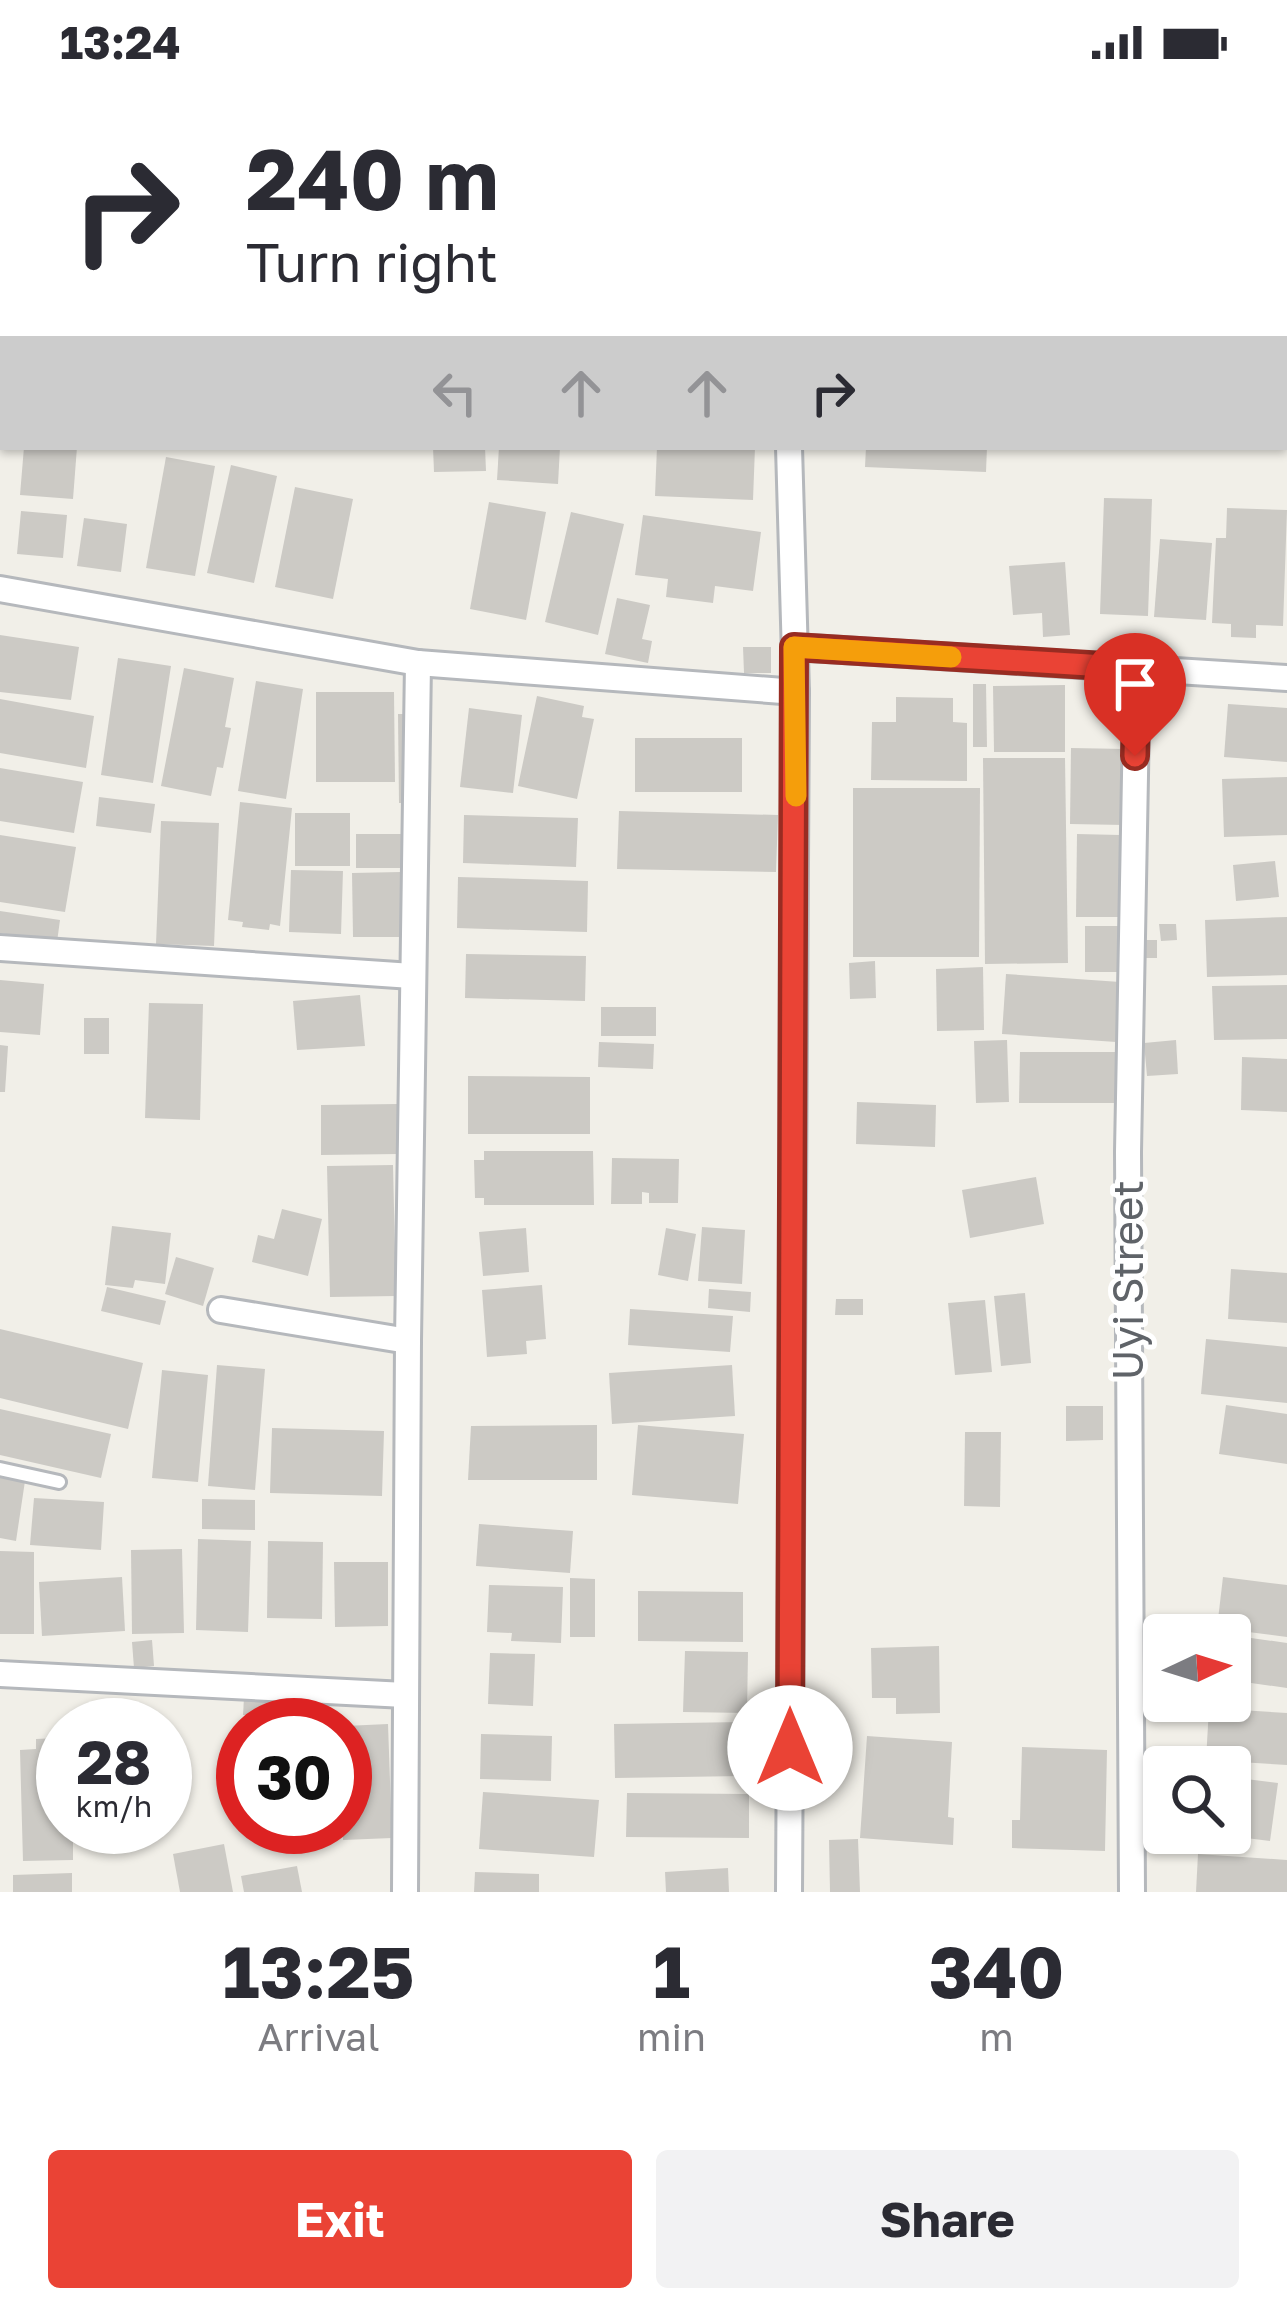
<!DOCTYPE html>
<style>
body{margin:0;font-family:"Golos Text",sans-serif;background:#f2f2f3;color:#2b2b33;height:100vh;display:flex;flex-direction:column;font-size:45px;white-space:nowrap}
*{box-sizing:border-box;margin:0}
p{font-size:39px;color:#7c7c81}
.icon{flex:none;width:66px;height:66px;fill:none;stroke:currentColor;stroke-width:2;stroke-linecap:round;stroke-linejoin:round}
.map{position:relative;height:1808px;overflow:hidden}
.side{display:flex;flex-direction:column;background:#fff;flex:1}
.side>*{flex:none}
.banner{position:absolute;left:0px;top:0px;width:1287px;height:366px;box-shadow:0 3px 9px #0004;background:#fff;color:#2b2b33;overflow:hidden}
.needle{width:78px;rotate:86deg}
.buttons{position:absolute;left:1143px;top:1530px;display:grid;gap:24px}
.buttons a{display:grid;place-items:center;width:108px;height:108px;border-radius:12px;background:#fff;box-shadow:0 3px 9px #0004;font-size:60px}
.speed{position:absolute;left:36px;top:1614px;display:flex;gap:24px;font-size:60px;font-weight:700;text-align:center}
.speed>*{display:grid;place-content:center;width:156px;height:156px;border-radius:50%;background:#fff;box-shadow:0 3px 9px #0004;line-height:1}
.speed small{font-size:30px;font-weight:400}
.speed .limit{border:18px solid #d22;background:#fff;color:#111}
.pin{position:absolute;display:grid;place-items:center;width:102px;height:102px;color:#fff;margin:-123px -51px;border-radius:50% 50% 50% 0;rotate:-45deg;box-shadow:0 0 12px #0007}
.pin .icon{rotate:45deg}
.me{position:absolute;width:132px;margin:-66px;rotate:0deg;stroke-linejoin:round;filter:drop-shadow(0 0 9px #0008)}
.turn{display:flex;align-items:center;gap:42px;height:252px;padding:0 48px;font-size:54px}
.turn .icon{width:156px;height:156px;stroke-width:2.5}
.turn b{display:block;font-size:84px;line-height:102px}
.lanes{display:flex;align-items:center;height:114px;padding:0 48px;background:#0003;justify-content:center;gap:60px;direction:ltr}
.lanes .off{opacity:.35}
.eta{display:flex;justify-content:space-evenly;align-items:center;height:204px;text-align:center}
.eta b{font-size:72px;font-weight:700;line-height:84px}
.button{display:flex;gap:24px;margin-top:auto;padding:24px 48px}
.button a{flex:1;height:138px;border-radius:12px;background:#ea4335;color:#fff;font-size:48px;font-weight:700;line-height:138px;text-align:center}
.button a+a{background:#f2f2f3;color:#2b2b33}
.status{display:flex;justify-content:space-between;align-items:center;height:84px;padding:0 60px;background:#fff;direction:ltr}
.status svg{height:33px;fill:currentColor}
.map>svg:first-child{display:block}
.building{fill:#cccac5}
.lines{fill:none;stroke-linecap:round;stroke-linejoin:round}
.lane-casing{stroke:#b5b8bc;stroke-width:18}
.street-casing{stroke:#b5b8bc;stroke-width:30}
.lane{stroke:#fff;stroke-width:12}
.street{stroke:#fff;stroke-width:24}
.route-casing{stroke:#982c22;stroke-width:30}
.route{stroke:#ea4335;stroke-width:21}
.slow{stroke:#f59e0b;stroke-width:21}
.labels{text-anchor:middle;stroke-width:10;stroke-linejoin:round;paint-order:stroke}
.street-label{font-size:42px;fill:#5f6368;stroke:#fff}
</style>
<div class="status"><b>13:24</b><svg viewBox="0 0 49 12"><path d="M0 12V9h3v3zM5 12V6h3v6zM10 12V3h3v9zM15 12V0h3v12zM26 1h20v11H26zM47 4h2v5h-2z"/></svg></div>
<div class="map">
<svg width="1287" height="1808" viewBox="0 0 1287 1808">
<rect width="100%" height="100%" fill="#f1efe8"/>
<g class="building">
<path d="M24,363H77L73,415L20,411Z"/>
<path d="M433,363H485L486,387L434,388Z"/>
<path d="M499,363H560L558,400L497,396Z"/>
<path d="M657,363H755L753,416L655,412Z"/>
<path d="M866,363H987L986,388L865,383Z"/>
<path d="M166,373L215,382L195,492L146,484Z"/>
<path d="M231,381L277,392L254,499L207,489Z"/>
<path d="M295,403L353,415L333,515L275,503Z"/>
<path d="M1104,414L1152,415L1148,532L1100,530Z"/>
<path d="M489,418L546,428L526,536L470,525Z"/>
<path d="M1227,424L1287,426L1283,542L1256,541V554L1231,553V540L1212,539L1216,454H1226Z"/>
<path d="M21,427L67,431L63,474L17,470Z"/>
<path d="M571,428L624,440L598,551L545,538Z"/>
<path d="M643,431L761,448L753,507L715,502L713,519L666,513L668,495L635,491Z"/>
<path d="M84,434L127,440L121,488L77,482Z"/>
<path d="M1160,455L1212,459L1206,536L1154,533Z"/>
<path d="M1065,478L1070,551L1043,553L1042,529L1013,531L1009,482Z"/>
<path d="M617,514L650,521L642,555L652,557L648,579L605,570Z"/>
<path d="M0,551L79,563L71,616L0,608Z"/>
<path d="M743,563H771V589H744Z"/>
<path d="M118,574L171,582L153,699L101,691Z"/>
<path d="M184,584L234,594L225,643L231,644L223,684L217,683L211,712L161,702Z"/>
<path d="M256,597L303,605L286,715L238,707Z"/>
<path d="M973,600H986L987,663H973Z"/>
<path d="M1065,601V668H994L993,602Z"/>
<path d="M316,608H394L395,698H316Z"/>
<path d="M537,612L584,622L582,633L594,635L577,715L518,702Z"/>
<path d="M896,613L953,614V638L967,639V697L871,696L872,638H896Z"/>
<path d="M0,615L94,632L86,684L0,669Z"/>
<path d="M1228,620L1287,624V678L1224,673Z"/>
<path d="M469,624L522,631L513,709L460,703Z"/>
<path d="M398,630H412L413,719H399Z"/>
<rect x="635" y="654" width="107" height="54"/>
<path d="M1071,664L1126,665L1124,741L1070,740Z"/>
<path d="M983,674H1065L1068,879L985,880Z"/>
<path d="M0,684L83,698L74,749L0,737Z"/>
<path d="M1287,693V751L1224,753L1222,695Z"/>
<path d="M853,704H980L979,873H853Z"/>
<path d="M99,713L155,720L151,749L96,742Z"/>
<path d="M240,718L292,724L280,842L270,840L269,846L242,843L243,838L228,836Z"/>
<path d="M619,727L778,731L776,788L617,785Z"/>
<rect x="295" y="729" width="55" height="53"/>
<path d="M464,731L578,734L576,783L463,779Z"/>
<path d="M161,737L219,739L214,862L156,860Z"/>
<rect x="356" y="750" width="52" height="34"/>
<path d="M1077,750L1120,751V833H1076Z"/>
<path d="M0,751L76,763L65,828L0,818Z"/>
<path d="M1275,777L1279,813L1236,817L1233,781Z"/>
<path d="M291,786L343,787L341,850L289,848Z"/>
<path d="M401,788L402,853H353L352,789Z"/>
<path d="M458,793L588,797L587,848L457,844Z"/>
<path d="M0,827L60,836L57,858L0,849Z"/>
<path d="M1287,833V891L1207,893L1205,836Z"/>
<path d="M1159,840H1176L1177,856L1161,857Z"/>
<rect x="1085" y="842" width="42" height="46"/>
<rect x="1141" y="856" width="16" height="18"/>
<path d="M466,870L586,872L585,917L465,914Z"/>
<path d="M875,877L876,914L850,915L849,879Z"/>
<path d="M983,883L984,946L937,947L936,885Z"/>
<path d="M1006,890L1120,898L1116,958L1002,950Z"/>
<path d="M0,896L44,900L40,951L0,948Z"/>
<path d="M1287,901V955L1214,956L1212,902Z"/>
<path d="M360,911L365,962L297,966L293,917Z"/>
<path d="M149,919L203,920L200,1036L145,1034Z"/>
<rect x="601" y="923" width="55" height="29"/>
<rect x="84" y="934" width="25" height="36"/>
<path d="M1007,956L1009,1018L976,1019L974,957Z"/>
<path d="M1176,956L1178,990L1147,992L1144,959Z"/>
<path d="M599,958L654,960L653,985L598,983Z"/>
<path d="M0,961L8,962L5,1008H0Z"/>
<path d="M1020,968H1120V1019H1019Z"/>
<path d="M1242,973L1287,975V1028L1241,1026Z"/>
<path d="M468,992L590,993V1050H468Z"/>
<path d="M857,1018L936,1021L935,1063L856,1060Z"/>
<path d="M398,1020V1070L321,1071V1021Z"/>
<path d="M484,1067H593L594,1121H484V1114H475L474,1076H484Z"/>
<path d="M612,1074L679,1075L678,1119H649V1109L642,1108V1120H611Z"/>
<path d="M393,1081L396,1212L330,1213L327,1082Z"/>
<path d="M1036,1093L1044,1140L970,1154L962,1106Z"/>
<path d="M282,1125L322,1135L308,1192L252,1178L258,1151L274,1155Z"/>
<path d="M112,1142L171,1149L165,1200L135,1196L133,1204L105,1201Z"/>
<path d="M702,1143L745,1146L742,1200L698,1197Z"/>
<path d="M526,1144L529,1188L483,1192L479,1148Z"/>
<path d="M666,1144L696,1150L688,1197L658,1191Z"/>
<path d="M176,1173L214,1184L203,1222L165,1210Z"/>
<path d="M1231,1185L1287,1189V1239L1228,1235Z"/>
<path d="M542,1201L546,1255L526,1257L527,1270L487,1273L482,1206Z"/>
<path d="M107,1203L166,1217L160,1241L101,1227Z"/>
<path d="M709,1205L751,1208L750,1228L708,1224Z"/>
<path d="M1025,1209L1031,1279L1001,1282L994,1212Z"/>
<path d="M836,1215H863V1231H835Z"/>
<path d="M985,1216L992,1288L955,1291L948,1219Z"/>
<path d="M630,1225L733,1232L730,1268L628,1261Z"/>
<path d="M0,1245L143,1279L128,1345L0,1314Z"/>
<path d="M1206,1255L1287,1263V1319L1201,1310Z"/>
<path d="M217,1281L265,1285L255,1406L208,1402Z"/>
<path d="M732,1281L735,1332L612,1340L609,1289Z"/>
<path d="M162,1286L208,1291L198,1398L152,1394Z"/>
<path d="M1226,1321L1287,1330V1380L1219,1370Z"/>
<path d="M1066,1322H1103V1356L1066,1357Z"/>
<path d="M0,1325L111,1350L101,1394L0,1371Z"/>
<path d="M597,1341V1396H468L471,1342Z"/>
<path d="M638,1341L744,1350L738,1420L632,1411Z"/>
<path d="M272,1344L384,1347L382,1412L270,1409Z"/>
<path d="M965,1348H1001L1000,1423L964,1422Z"/>
<path d="M0,1393L25,1397L16,1457L0,1454Z"/>
<path d="M34,1414L104,1418L101,1466L30,1461Z"/>
<path d="M202,1415L255,1416V1446L202,1445Z"/>
<path d="M479,1440L573,1447L570,1489L476,1482Z"/>
<path d="M198,1455L251,1457L248,1548L196,1546Z"/>
<path d="M268,1457L323,1458L322,1535L267,1534Z"/>
<path d="M182,1465L184,1549L132,1550L131,1466Z"/>
<path d="M0,1467L34,1468V1550H0Z"/>
<path d="M334,1478H388V1542L335,1543Z"/>
<path d="M122,1493L125,1547L42,1552L39,1498Z"/>
<path d="M1223,1493L1287,1501V1553L1217,1544Z"/>
<path d="M570,1494L595,1495V1553H570Z"/>
<path d="M489,1501L563,1503L561,1559L511,1557L512,1549L487,1548Z"/>
<path d="M638,1507L743,1508V1558L638,1557Z"/>
<path d="M1230,1551L1287,1559V1604L1230,1596Z"/>
<path d="M152,1556L154,1582L134,1584L132,1558Z"/>
<path d="M939,1562L940,1629L896,1630V1614H872L871,1564Z"/>
<path d="M685,1567L748,1568L747,1629L683,1628Z"/>
<path d="M490,1569L535,1570L533,1622L488,1620Z"/>
<path d="M244,1614L276,1616L274,1633L243,1631Z"/>
<path d="M1209,1624L1287,1629V1681L1206,1676Z"/>
<rect x="267" y="1636" width="58" height="5"/>
<path d="M743,1638V1692L615,1694L614,1640Z"/>
<path d="M388,1640L392,1754L343,1756L345,1642Z"/>
<path d="M481,1650L552,1652L551,1697L480,1695Z"/>
<path d="M867,1652L952,1658L948,1733L954,1734L953,1761L860,1754Z"/>
<path d="M58,1654L59,1664H63V1743H73V1776L23,1777L20,1666L36,1665V1655Z"/>
<path d="M1022,1663L1107,1666L1105,1767L1012,1764V1736H1020Z"/>
<path d="M1230,1693L1278,1699L1270,1757L1230,1752Z"/>
<path d="M483,1708L599,1716L594,1773L479,1765Z"/>
<path d="M627,1709L749,1710V1754L626,1753Z"/>
<rect x="267" y="1743" width="57" height="9"/>
<path d="M858,1755L860,1808H830L829,1756Z"/>
<path d="M224,1760L233,1808H180L173,1770Z"/>
<path d="M1198,1770L1287,1776V1808H1196Z"/>
<path d="M297,1782L302,1808H244L241,1792Z"/>
<path d="M728,1784L729,1808H666L665,1788Z"/>
<path d="M475,1788L539,1790V1808H474Z"/>
<path d="M72,1789V1808H13V1791Z"/>
</g>
<g class="lines">
<defs>
<path id="lane" d="M0,1385L59,1398"/>
<g id="street">
<path d="M773,0V3"/>
<path d="M0,153H3"/>
<path d="M1284,230H1287"/>
<path d="M0,505L418,579L796,608"/>
<path d="M794,563L1287,594"/>
<path d="M0,864L412,892"/>
<path d="M221,1226L408,1257"/>
<path d="M0,1590L405,1611"/>
<path d="M405,1808L408,1257L418,579"/>
<path d="M789,1808L796,608L789,363"/>
<path d="M1132,1808L1128,1068L1137,584"/>
</g>
</defs>
<use href="#lane" class="lane-casing"/>
<use href="#street" class="street-casing"/>
<use href="#lane" class="lane"/>
<use href="#street" class="street"/>
</g>
<g class="lines">
<defs>
<path id="route" d="M790,1664L794,563L1137,584L1135,672"/>
</defs>
<use href="#route" class="route-casing"/>
<use href="#route" class="route"/>
<path class="slow" d="M796,712L794,563L951,573"/>
</g>
<g class="labels">
<g class="street-label">
<text transform="translate(1128 1196) rotate(-90)" y="15">Uyi Street</text>
</g>
</g>
</svg>
<div class="buttons">
<a><svg class="needle" viewBox="-14 -14 28 28"><path d="M0-13l5 13h-10z" fill="#e53935"/><path d="M0 13l5-13h-10z" fill="#7c7c81"/></svg></a>
<a><svg class="icon" aria-label="search" viewBox="0 0 24 24"><circle cx="10" cy="10" r="6"/><path d="M15 15l6 6"/></svg></a>
</div>
<div class="speed"><div>28<small>km/h</small></div><div class="limit">30</div></div>
<div class="pin" style="left:1135px;top:672px;background:#d93025"><svg class="icon" aria-label="arrive" viewBox="0 0 24 24"><path d="M6 21V4h12l-3 4 3 4H6"/></svg></div>
<svg class="me" style="left:790px;top:1664px" viewBox="-20 -20 40 40"><circle r="19" fill="#fff"/><path d="M0-13L10 11 0 6-10 11z" fill="#ea4335"/></svg>
<div class="banner">
<div class="turn"><svg class="icon" aria-label="right" viewBox="0 0 24 24"><path d="M7 20v-9h11M14 6l5 5-5 5"/></svg><div><b>240 m</b>Turn right</div></div>
<div class="lanes"><svg class="icon off" aria-label="left" viewBox="0 0 24 24"><path d="M17 20v-9H6M10 6l-5 5 5 5"/></svg><svg class="icon off" aria-label="ahead" viewBox="0 0 24 24"><path d="M12 20V5M6 11l6-6 6 6"/></svg><svg class="icon off" aria-label="ahead" viewBox="0 0 24 24"><path d="M12 20V5M6 11l6-6 6 6"/></svg><svg class="icon" aria-label="right" viewBox="0 0 24 24"><path d="M7 20v-9h11M14 6l5 5-5 5"/></svg></div>
</div>
</div>
<section class="side">
<div class="eta">
<div><b>13:25</b><p>Arrival</p></div>
<div><b>1</b><p>min</p></div>
<div><b>340</b><p>m</p></div>
</div>
<div class="button"><a>Exit</a><a>Share</a></div>
</section>
